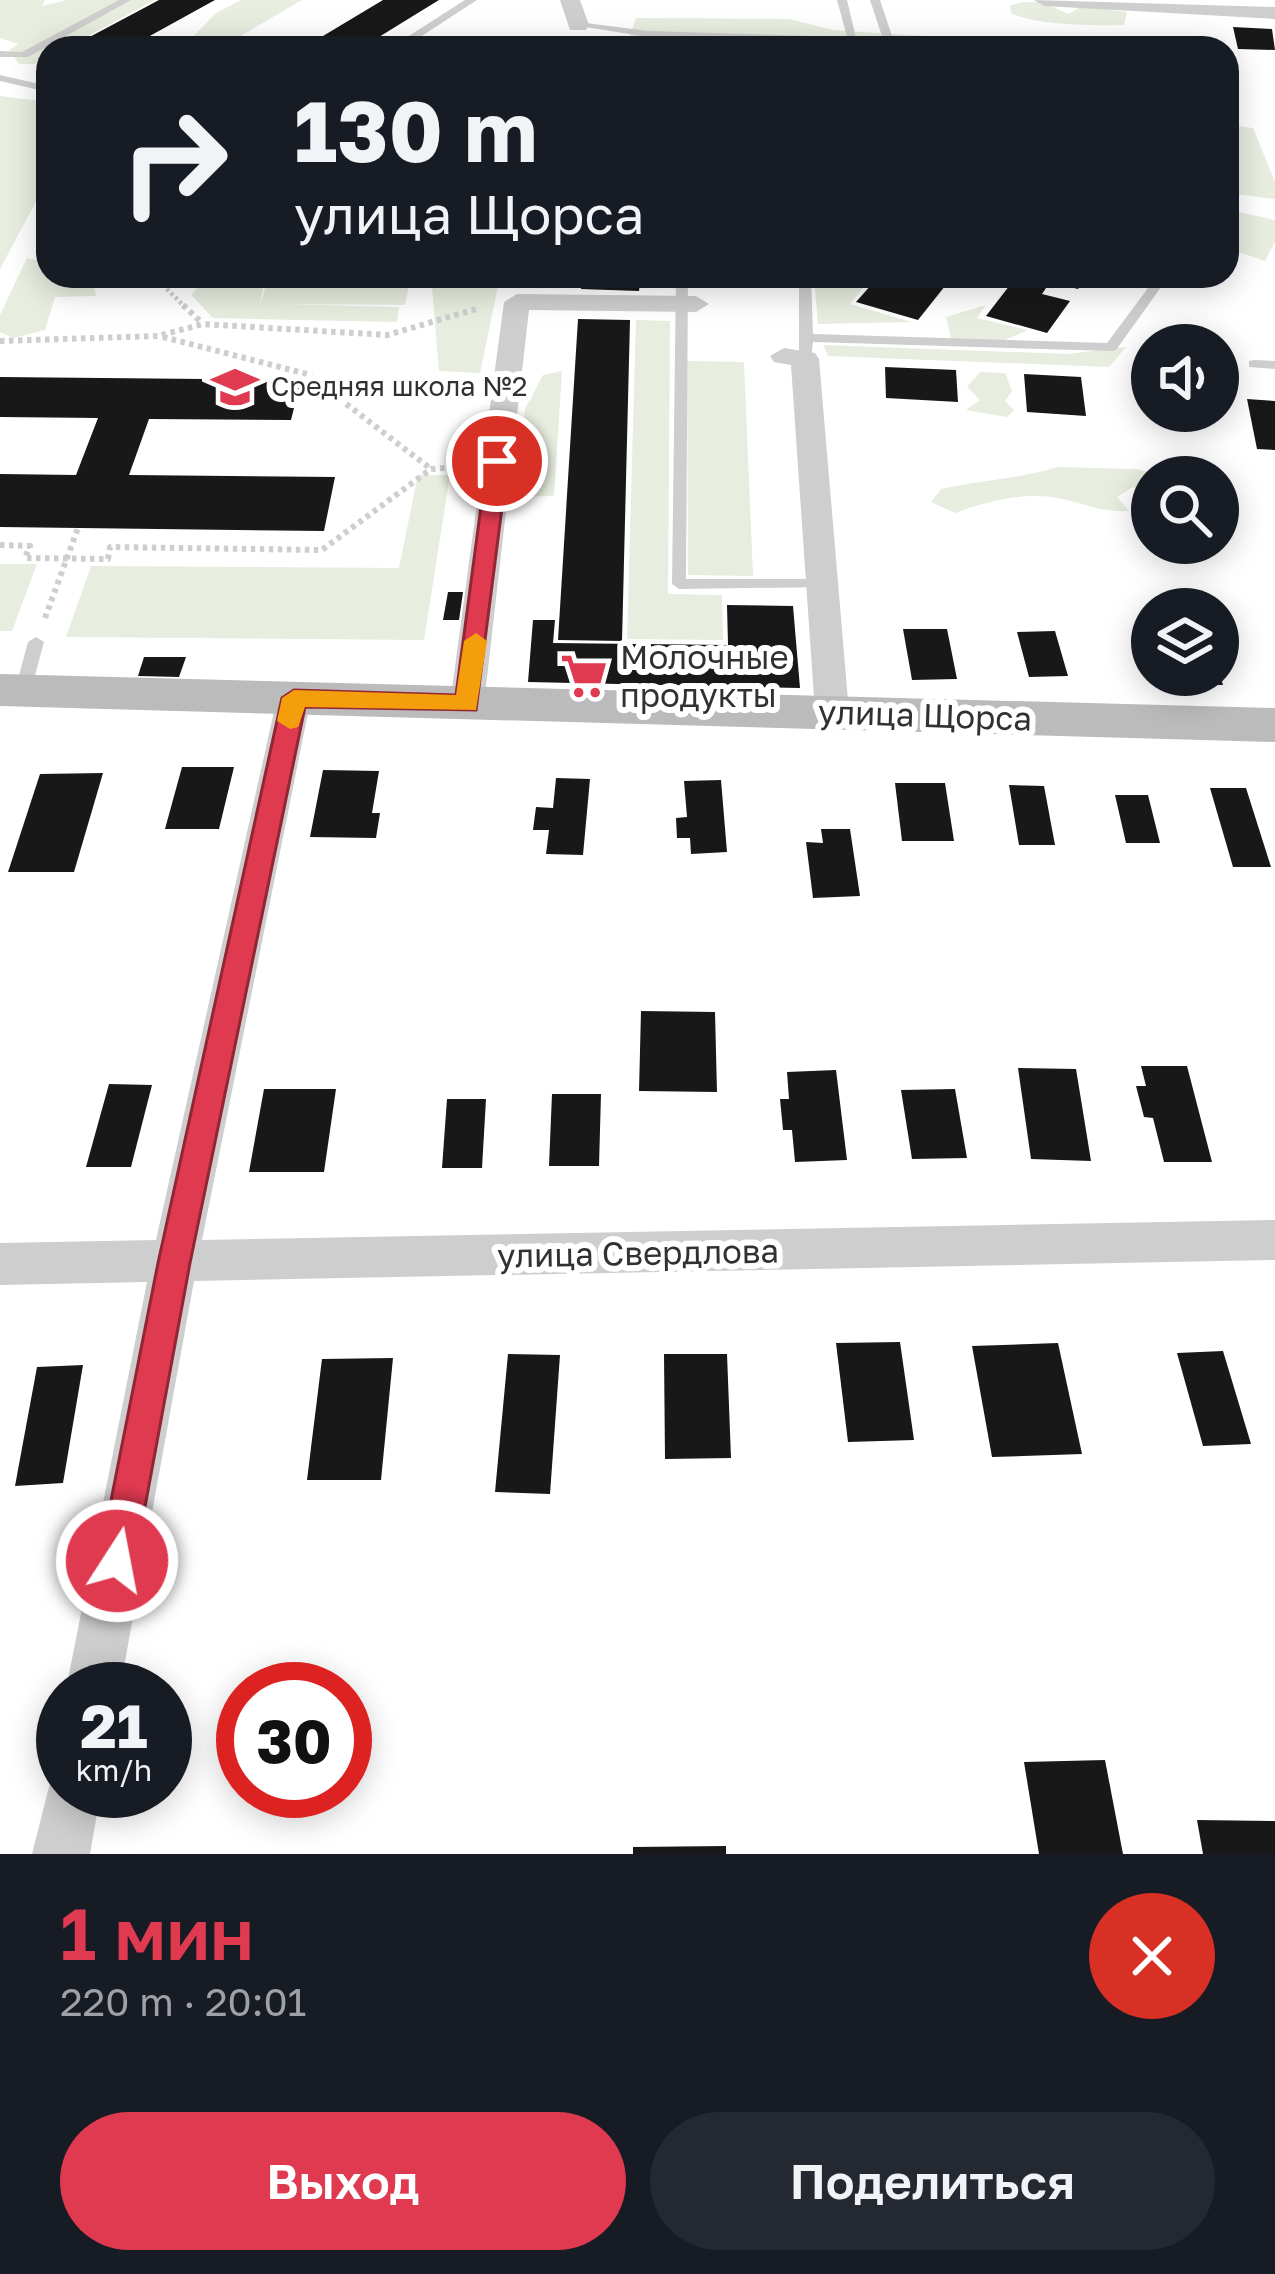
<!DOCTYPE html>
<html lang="ru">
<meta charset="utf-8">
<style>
body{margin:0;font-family:"Golos Text",sans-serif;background:#242831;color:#f1f3f6;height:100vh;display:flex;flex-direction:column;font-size:45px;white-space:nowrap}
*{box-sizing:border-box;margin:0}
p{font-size:39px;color:#9ea1a6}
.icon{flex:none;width:66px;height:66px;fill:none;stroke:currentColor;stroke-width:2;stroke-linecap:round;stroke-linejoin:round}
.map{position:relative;height:1854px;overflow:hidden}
.drawer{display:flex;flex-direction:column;background:#171b24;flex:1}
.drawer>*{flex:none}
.top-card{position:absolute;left:36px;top:36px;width:1203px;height:252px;border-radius:36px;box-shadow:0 6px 30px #0003;background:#171b24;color:#f1f3f6;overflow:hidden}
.controls{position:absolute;left:1131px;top:324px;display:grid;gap:24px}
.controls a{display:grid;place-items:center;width:108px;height:108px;border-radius:50%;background:#171b24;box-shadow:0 6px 30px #0003;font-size:60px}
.speed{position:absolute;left:36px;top:1662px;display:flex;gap:24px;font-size:60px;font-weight:700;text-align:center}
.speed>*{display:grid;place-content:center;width:156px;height:156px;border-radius:50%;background:#171b24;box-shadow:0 6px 30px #0003;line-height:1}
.speed small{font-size:30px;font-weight:400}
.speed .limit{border:18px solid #d22;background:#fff;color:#111}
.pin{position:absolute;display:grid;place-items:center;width:102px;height:102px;color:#fff;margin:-51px;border:6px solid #fff;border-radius:50%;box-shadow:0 3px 12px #0007}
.me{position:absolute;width:132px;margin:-66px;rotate:11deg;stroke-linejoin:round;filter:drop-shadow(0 0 9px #0008)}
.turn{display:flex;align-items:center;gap:42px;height:252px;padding:0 60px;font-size:54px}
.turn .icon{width:156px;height:156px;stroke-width:2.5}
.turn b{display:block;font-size:84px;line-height:102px}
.round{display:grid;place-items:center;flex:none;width:126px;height:126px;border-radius:63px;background:#242831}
.head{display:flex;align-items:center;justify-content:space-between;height:204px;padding:0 60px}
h1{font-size:72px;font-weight:600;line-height:90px;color:#e03a51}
.primary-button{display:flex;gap:24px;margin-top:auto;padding:24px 60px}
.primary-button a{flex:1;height:138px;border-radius:72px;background:#e03a51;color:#fff;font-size:48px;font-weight:600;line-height:138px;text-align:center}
.primary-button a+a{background:#242831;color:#f1f3f6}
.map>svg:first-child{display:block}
.green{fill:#e7eddf}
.building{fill:#181818}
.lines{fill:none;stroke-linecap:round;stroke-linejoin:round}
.path-far1{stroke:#cecece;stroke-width:4.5;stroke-dasharray:3 3;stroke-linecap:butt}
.path{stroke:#cecece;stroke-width:6;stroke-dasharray:4.5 4.5;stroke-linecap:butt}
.lane{fill:#cecece;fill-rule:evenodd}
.street{fill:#cecece;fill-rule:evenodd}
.secondary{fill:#bbb;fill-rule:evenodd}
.route{fill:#e03a51;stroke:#922635;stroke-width:3}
.slow{fill:#f59e0b}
.labels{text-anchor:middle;stroke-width:12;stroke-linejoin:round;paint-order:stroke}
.far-poi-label{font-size:27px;fill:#313131;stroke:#fff;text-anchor:start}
.poi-label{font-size:33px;fill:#313131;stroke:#fff;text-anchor:start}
.street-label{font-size:33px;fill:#313131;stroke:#fff}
</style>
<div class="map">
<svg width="1275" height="1854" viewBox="0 0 1275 1854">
<rect width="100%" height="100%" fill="#fff"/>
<g class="green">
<path d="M0,0H45L42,6L67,0H155L65,48H48V57L35,64H19L9,50L18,44L0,38Z"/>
<path d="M241,0H302L220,48H168L184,46L216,13Z"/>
<path d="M1022,2H1042L1068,14L1082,6L1127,12L1124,25C1096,26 1033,25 1011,13L1010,6Z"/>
<path d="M636,18L789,19L833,30L1107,48L628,42Z"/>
<path d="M0,96L48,102V179L0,269Z"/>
<path d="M1227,125L1253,128L1275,182V199L1227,193Z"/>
<path d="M1234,211L1275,220V242L1265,261L1227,248V229L1236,226Z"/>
<path d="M27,258L48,263V276H93L96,296L55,297L45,330L13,338L0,332V315Z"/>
<path d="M208,276H265L260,305L269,276H411L405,305L279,304L399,307L397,322L213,318L191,295Z"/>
<path d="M431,276H574L572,287L498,286L480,373L439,371Z"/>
<path d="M814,276H873L850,304L912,322L818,324Z"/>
<path d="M986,305L977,318L1028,330L991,346L952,342L946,317Z"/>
<path d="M636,320L670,321L668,594L722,595L723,640L627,639Z"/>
<path d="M823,345L1068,354L1126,347L1109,367L828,356Z"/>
<path d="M687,361L744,362L753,576L688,575Z"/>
<path d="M562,371L554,496L515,497L525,409L543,375Z"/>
<path d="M980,372L1005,373L1012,391L1005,401L1014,410L1007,417L966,410L980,400L967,387Z"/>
<path d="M1057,467L1135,469L1166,476L1152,477V495L1133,487L1117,497L1129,511C1105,512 1093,507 1071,501C1032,490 992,499 955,513L931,502L941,489C980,480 1019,479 1057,467Z"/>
<path d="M418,475H450L424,640L66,637L91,566L399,568Z"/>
<path d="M0,564H37L12,631H0Z"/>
</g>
<g class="building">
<path d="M159,0H215L128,48H69Z"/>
<path d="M383,0H439L361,48H303Z"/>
<path d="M1233,27L1272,29L1275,50L1238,49Z"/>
<path d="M583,276H641L639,291L581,289Z"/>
<path d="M879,276H953L918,320L856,302Z"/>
<path d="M1000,276H1088L1078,289L1050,282L1042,294L1070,301L1047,333L986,316L1013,281Z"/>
<path d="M578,319L630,320L622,641L558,640Z"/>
<path d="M885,367L956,370L958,402L886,398Z"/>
<path d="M1024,374L1081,377L1086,416L1027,412Z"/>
<path d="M0,377L301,380L291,420L149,419L129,475L335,477L324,531L0,527V474L76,475L98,418L0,417Z"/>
<path d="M1247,399L1275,401V450L1257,449Z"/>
<path d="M448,592H463L459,620H443Z"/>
<path d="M727,605L793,606L800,688L528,682L533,620H555L553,643L728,645Z"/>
<path d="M903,629H947L957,679L912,680Z"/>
<path d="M1055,631L1068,676L1029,677L1017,632Z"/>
<path d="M144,657H186L179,677L138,676Z"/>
<path d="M1160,675H1220L1223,685L1163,684Z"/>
<path d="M182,767H234L219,829H165Z"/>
<path d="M323,770L379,771L372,813H380L376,838L310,837Z"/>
<path d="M103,773L74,872H8L40,774Z"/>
<path d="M556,778L590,779L583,855L546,854L549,830H533L536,807L553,808Z"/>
<path d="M721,780L727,852L691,854L690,838H677L676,818L687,817L684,781Z"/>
<path d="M895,783H945L954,841H902Z"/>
<path d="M1009,785L1044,786L1055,845H1019Z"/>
<path d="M1210,788H1246L1271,867H1233Z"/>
<path d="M1115,795H1148L1160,843H1126Z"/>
<path d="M821,829H850L860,896L813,898L806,842L823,843Z"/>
<path d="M641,1011L715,1012L717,1092L639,1091Z"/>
<path d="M1141,1066H1187L1212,1162H1164L1153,1118L1144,1117L1136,1086H1146Z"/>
<path d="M1018,1068L1076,1069L1091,1161L1031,1159Z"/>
<path d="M836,1070L847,1160L795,1162L792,1130H783L780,1099H789L787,1072Z"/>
<path d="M109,1084L152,1085L131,1167H86Z"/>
<path d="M264,1089H336L324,1172H249Z"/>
<path d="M955,1089L967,1158L912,1159L901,1090Z"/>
<path d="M552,1094H601L599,1166H549Z"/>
<path d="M447,1099H486L482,1168H442Z"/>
<path d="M900,1342L914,1440L848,1442L836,1343Z"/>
<path d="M1058,1343L1082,1454L992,1457L972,1346Z"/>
<path d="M1223,1351L1251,1444L1203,1446L1177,1353Z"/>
<path d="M508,1354L560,1355L550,1494L495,1492Z"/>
<path d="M664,1354H727L731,1458L665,1459Z"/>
<path d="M393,1358L381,1480H307L322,1359Z"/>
<path d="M83,1365L63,1483L15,1486L37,1367Z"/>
<path d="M1105,1760L1123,1854H1039L1024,1762Z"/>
<path d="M1197,1820L1275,1821V1854H1203Z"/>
<path d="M726,1846V1854H633V1847Z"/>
</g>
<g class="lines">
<path class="path-far1" d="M154,276L186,308"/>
<g class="path">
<path d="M183,305L202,323"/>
<path d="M163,337L307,374L431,469"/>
<path d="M0,341L158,336L203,324L387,335L480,308"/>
<path d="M0,545L30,546L25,558L108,559L110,547L322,550L431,469L458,467"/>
<path d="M45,618L78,528"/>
</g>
<g class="lane">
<path d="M119,0H131L28,57H0V51L22,52Z"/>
<path d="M465,0H477L417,39L460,48L409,43L402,48H390Z"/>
<path d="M837,0H847L857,42L648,37L573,25L578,22L648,31L847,37Z"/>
<path d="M870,0H880L896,48H886Z"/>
<path d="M0,75L48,86V92L0,81Z"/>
<path d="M676,276H688L686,579H824L829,581V587L679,589L672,584Z"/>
<path d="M799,276H811L813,334L1107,343L1157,276H1169L1116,350L1111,351L813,342L811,359L805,363L799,359Z"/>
<path d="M1254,360L1275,361V369L1249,367V361Z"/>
<path d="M36,637L44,642L31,690L23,695L15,690L28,642Z"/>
</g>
<g class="street">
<path d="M560,0H580L589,25L586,30H570Z"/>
<path d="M1034,0L1275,7V19L1044,6Z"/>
<path d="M517,294L696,296L709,304L696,312L529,310L484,704L479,712H455L450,704L504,302Z"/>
<path d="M784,348L815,353L819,359L849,712L844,721H820L815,712L791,365L774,362L770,356Z"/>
<path d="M294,686L306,690L311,698L202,1240L1275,1220V1260L194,1281L120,1689H66L147,1282L0,1285V1243L156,1240L277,698L282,690Z"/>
<path d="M63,1767V1791H101L90,1854H32L53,1771Z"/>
</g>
<path class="secondary" d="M0,674L1275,708V742L0,706Z"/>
</g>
<path class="route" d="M497,455L508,461L476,710L305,707L190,1263L135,1561L130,1574L117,1579L104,1574L99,1561L158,1263L282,698L294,690L456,695L487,461Z"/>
<path class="slow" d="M476,633L487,641L476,710L305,707L298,727L290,729L277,721L282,698L294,690L456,695L464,641Z"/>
<defs>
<symbol id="school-bare" viewBox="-9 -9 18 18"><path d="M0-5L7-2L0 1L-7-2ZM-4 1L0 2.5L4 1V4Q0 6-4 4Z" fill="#e03a51" stroke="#fff" stroke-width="2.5" paint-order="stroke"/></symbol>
<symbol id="supermarket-bare" viewBox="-9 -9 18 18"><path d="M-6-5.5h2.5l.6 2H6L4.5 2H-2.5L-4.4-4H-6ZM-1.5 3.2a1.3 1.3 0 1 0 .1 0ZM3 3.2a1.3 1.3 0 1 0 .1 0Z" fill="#e03a51" stroke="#fff" stroke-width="2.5" paint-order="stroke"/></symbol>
</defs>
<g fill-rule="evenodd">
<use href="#school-bare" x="202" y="354" width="66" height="66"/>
<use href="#supermarket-bare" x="551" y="643" width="66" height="66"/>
</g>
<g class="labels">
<g class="far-poi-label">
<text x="271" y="396">Средняя школа №2</text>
</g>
<g class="poi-label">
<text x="620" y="669">Молочные<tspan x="620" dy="38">продукты</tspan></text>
</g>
<g class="street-label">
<text transform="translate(925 715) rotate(2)" y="12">улица Щорса</text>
<text transform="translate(638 1253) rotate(-1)" y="12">улица Свердлова</text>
</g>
</g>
</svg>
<div class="controls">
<a><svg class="icon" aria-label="sound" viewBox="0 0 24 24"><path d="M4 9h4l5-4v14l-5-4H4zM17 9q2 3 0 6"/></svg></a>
<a><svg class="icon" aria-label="search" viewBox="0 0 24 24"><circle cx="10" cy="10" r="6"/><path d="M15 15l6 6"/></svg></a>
<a><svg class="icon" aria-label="layers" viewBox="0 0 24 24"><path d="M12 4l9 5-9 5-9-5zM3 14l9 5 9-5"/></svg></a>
</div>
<div class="speed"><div>21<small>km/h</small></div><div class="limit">30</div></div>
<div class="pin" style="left:497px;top:461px;background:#d93025"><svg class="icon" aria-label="arrive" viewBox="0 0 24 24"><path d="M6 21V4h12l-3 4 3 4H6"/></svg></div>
<svg class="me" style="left:117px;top:1561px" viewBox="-20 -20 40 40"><circle r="17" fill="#e03a51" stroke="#fff" stroke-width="3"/><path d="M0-11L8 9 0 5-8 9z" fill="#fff"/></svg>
<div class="top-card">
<div class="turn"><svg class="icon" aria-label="right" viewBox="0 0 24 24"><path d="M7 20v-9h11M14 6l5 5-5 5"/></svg><div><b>130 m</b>улица Щорса</div></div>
</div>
</div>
<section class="drawer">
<div class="head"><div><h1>1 мин</h1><p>220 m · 20:01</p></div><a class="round" style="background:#d93025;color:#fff"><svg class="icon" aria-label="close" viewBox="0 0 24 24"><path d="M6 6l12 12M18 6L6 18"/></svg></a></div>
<div class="primary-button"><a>Выход</a><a>Поделиться</a></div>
</section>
